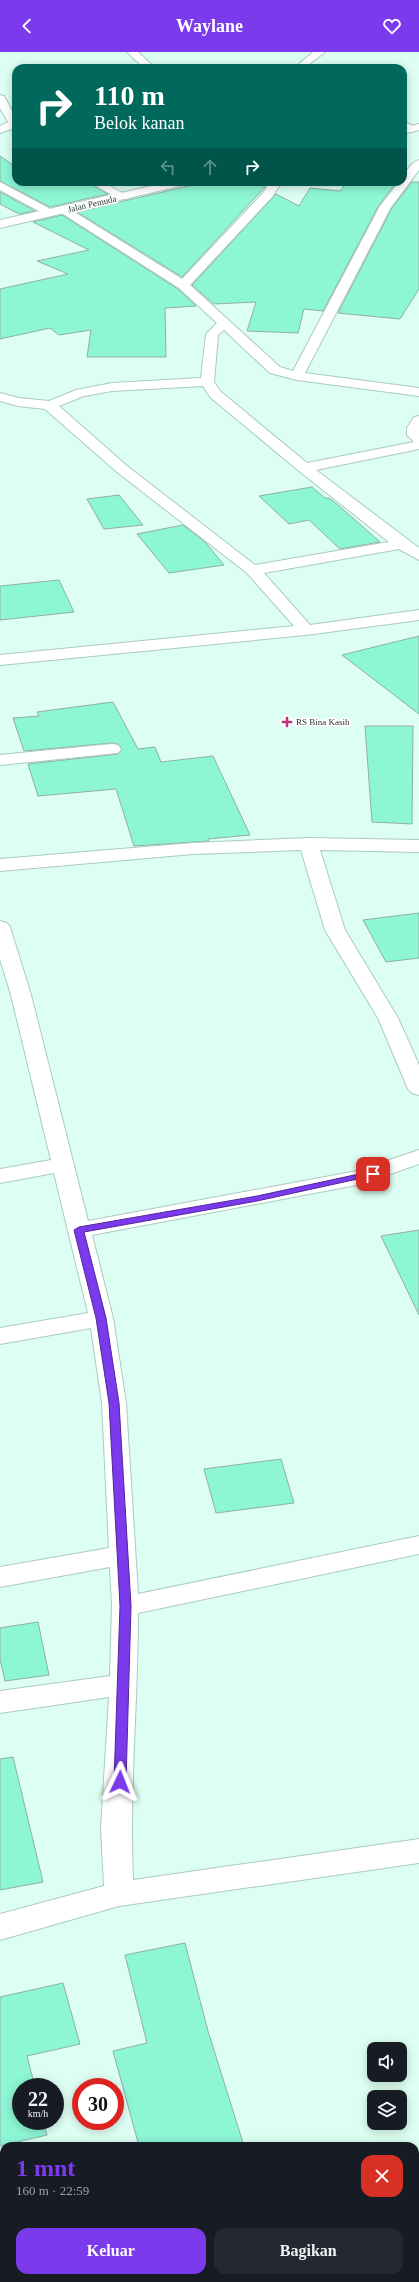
<!DOCTYPE html>
<html lang="id">
<meta charset="utf-8">
<style>
body{margin:0;font-family:Georgia,serif;background:#242831;color:#f1f3f6;height:100vh;display:flex;flex-direction:column;font-size:15px;white-space:nowrap}
*{box-sizing:border-box;margin:0}
p{font-size:13px;color:#9ea1a6}
.icon{flex:none;width:22px;height:22px;fill:none;stroke:currentColor;stroke-width:2;stroke-linecap:round;stroke-linejoin:round}
.map{position:relative;flex:1;overflow:hidden}
.sheet{position:absolute;left:0px;top:2090px;width:419px;height:140px;display:flex;flex-direction:column;background:#171b24;border-radius:12px 12px 0 0;box-shadow:0 2px 10px #0003}
.sheet>*{flex:none}
.hud{position:absolute;left:12px;top:12px;width:395px;height:122px;border-radius:12px;box-shadow:0 2px 10px #0003;background:#00695c;color:#fff;overflow:hidden}
.fabs{position:absolute;left:367px;top:1990px;display:grid;gap:8px}
.fabs a{display:grid;place-items:center;width:40px;height:40px;border-radius:8px;background:#171b24;box-shadow:0 2px 10px #0003;font-size:20px}
.speed{position:absolute;left:12px;top:2026px;display:flex;gap:8px;font-size:20px;font-weight:700;text-align:center}
.speed>*{display:grid;place-content:center;width:52px;height:52px;border-radius:50%;background:#171b24;box-shadow:0 2px 10px #0003;line-height:1}
.speed small{font-size:10px;font-weight:400}
.speed .limit{border:6px solid #d22;background:#fff;color:#111}
.pin{position:absolute;display:grid;place-items:center;width:34px;height:34px;color:#fff;margin:-17px;border-radius:8px;box-shadow:0 2px 6px #0006}
.me{position:absolute;width:44px;margin:-22px;rotate:2deg;stroke-linejoin:round;filter:drop-shadow(0 0 3px #0008)}
.turn{display:flex;align-items:center;gap:14px;height:84px;padding:0 16px;font-size:18px}
.turn .icon{width:52px;height:52px;stroke-width:2.5}
.turn b{display:block;font-size:28px;line-height:34px}
.lanes{display:flex;align-items:center;height:38px;padding:0 16px;background:#0003;justify-content:center;gap:20px;direction:ltr}
.lanes .off{opacity:.35}
.round{display:grid;place-items:center;flex:none;width:42px;height:42px;border-radius:12px;background:#242831}
.head{display:flex;align-items:center;justify-content:space-between;height:68px;padding:0 16px}
h1{font-size:24px;font-weight:700;line-height:30px;color:#7c3aed}
.cta{display:flex;gap:8px;margin-top:auto;padding:8px 16px}
.cta a{flex:1;height:46px;border-radius:12px;background:#7c3aed;color:#fff;font-size:16px;font-weight:700;line-height:46px;text-align:center}
.cta a+a{background:#242831;color:#f1f3f6}
header{display:flex;justify-content:space-between;align-items:center;height:52px;padding:0 16px;background:#7c3aed;color:#fff;font-size:18px;font-weight:700}
.map>svg:first-child{display:block}
.building{fill:#8df6d5;stroke:#90afa4}
.lines{fill:none;stroke-linecap:round;stroke-linejoin:round}
.street-casing{stroke:#abcbbf;stroke-width:2}
.secondary-casing{stroke:#abcbbf;stroke-width:2}
.street{fill:#fff;fill-rule:evenodd}
.secondary{fill:#fff;fill-rule:evenodd}
.route{fill:#7c3aed;stroke:#51269a}
.poi-dot{fill:#b8357c;stroke:#fff;stroke-width:1.5}
.labels{text-anchor:middle;stroke-width:3.5;stroke-linejoin:round;paint-order:stroke}
.far-street-label{font-size:9px;fill:#283530;stroke:#fff}
.far-poi-label{font-size:9px;fill:#283530;stroke:#fff;text-anchor:start}
</style>
<header><svg class="icon" aria-label="back" viewBox="0 0 24 24"><path d="M15 5l-7 7 7 7"/></svg>Waylane<svg class="icon" aria-label="heart" viewBox="0 0 24 24"><path d="M12 20l-8-8c-3-5 5-10 8-4 3-6 11-1 8 4z"/></svg></header>
<div class="map">
<svg width="419" height="2230" viewBox="0 0 419 2230">
<rect width="100%" height="100%" fill="#ddfef2"/>
<g class="building">
<path d="M0,104L16,115V130H87L108,142L50,155L0,129Z"/>
<path d="M206,130H254L265,135L182,225L77,160Z"/>
<path d="M347,130H397L379,153L323,259L304,257L298,281L247,279L256,250L214,252L192,233L276,142L299,154L310,136L340,139Z"/>
<path d="M412,130H419V237L400,267L338,261L392,156Z"/>
<path d="M0,140L35,159L19,162L0,152Z"/>
<path d="M62,163L178,237L196,254L165,256L166,305H87L91,278L59,283L50,276L0,287V237L68,222L37,209L89,198L33,170Z"/>
<path d="M312,435L325,446H329L337,452L380,490L340,497L309,468L289,472L259,444Z"/>
<path d="M119,443L143,473L104,477L87,447Z"/>
<path d="M183,473L205,490L224,513L169,521L137,482Z"/>
<path d="M59,528L74,560L0,568V534Z"/>
<path d="M419,584V662L342,603Z"/>
<path d="M113,650L138,697L155,695L161,710L213,704L250,783L208,787L209,789L134,794L116,737L38,744L28,712L118,702L122,697L118,692L112,691L24,699L13,666L39,664L37,660Z"/>
<path d="M365,674H413L412,772L372,770Z"/>
<path d="M419,861V906L386,910L363,868Z"/>
<path d="M419,1178V1263L381,1184Z"/>
<path d="M281,1407L294,1451L216,1461L204,1417Z"/>
<path d="M38,1570L49,1623L5,1629L0,1607V1576Z"/>
<path d="M13,1705L43,1830L0,1838V1707Z"/>
<path d="M185,1891L208,1979L244,2094H139L113,1999L147,1991L125,1903Z"/>
<path d="M63,1931L80,1992L27,2004L35,2035H21V2069H43L47,2083L0,2094V1945Z"/>
</g>
<g class="lines">
<defs>
<g id="street">
<path d="M127,0H138L155,16H144Z"/>
<path d="M313,0H325L308,13L311,16H300L298,13Z"/>
<path d="M0,43L4,44L16,66L14,76L0,81V74L8,70L0,56Z"/>
<path d="M403,69L415,75V79L411,80L403,77Z"/>
<path d="M419,108V118L391,155L305,321L419,336V344L297,328L270,321L224,278L218,283L214,330L220,339L307,411L414,390L407,383V376L414,365L419,364V397L316,418L419,496V508L399,497L264,521L310,573L419,558V568L306,583L0,613V603L294,574L247,521L117,420L45,357L18,354L0,349V341L19,346L49,349L76,338L112,331L201,326L206,282L217,271L179,236L60,160L58,158L60,156H68L182,227L263,141L270,130H282L272,145L190,233L280,315L293,319L380,154L399,130H403C403,122 411,110 419,108ZM203,334L210,345L299,419L389,490L255,513L127,414L59,354L84,344L112,339Z"/>
<path d="M0,130L54,159L56,161L54,163H46L0,138Z"/>
<path d="M89,130H103L129,145L127,147H119Z"/>
<path d="M112,692L118,693L121,697L118,701L0,713V703Z"/>
<path d="M309,786L419,788V800L320,798L345,878L398,966L419,1013V1043L412,1041L408,1037L378,966L325,878L301,798L193,802L0,819V807L193,791Z"/>
<path d="M0,869L7,871L10,875L31,943L88,1169L357,1119L419,1098V1112L362,1132L92,1183L113,1266L126,1351L138,1542L419,1484V1502L138,1561C138,1650 129,1739 133,1828L419,1787V1811L119,1854L0,1888V1862L104,1834L101,1776L109,1645L0,1661V1639L110,1624L112,1554L110,1515L0,1535V1515L109,1496L102,1351L91,1276L0,1292V1276L88,1261L54,1121L0,1131V1117L51,1108L11,943L0,907Z"/>
</g>
<g id="secondary">
<path d="M419,72V78L403,82V76Z"/>
<path d="M169,130H190L184,133L0,176V168Z"/>
</g>
</defs>
<use href="#street" class="street-casing"/>
<use href="#secondary" class="secondary-casing"/>
<use href="#street" class="street"/>
<use href="#secondary" class="secondary"/>
</g>
<path class="route" d="M373,1119L376,1120V1123L257,1149L84,1180L106,1266L119,1351L131,1554L126,1730L120,1735L116,1734L114,1730L120,1554L109,1351L96,1266L74,1178L79,1175L257,1144Z"/>
<path class="poi-dot" d="M285 664h4v4h4v4h-4v4h-4v-4h-4v-4h4z"/>
<g class="labels">
<g class="far-street-label">
<text transform="translate(92 152) rotate(-13)" y="3">Jalan Pemuda</text>
</g>
<g class="far-poi-label">
<text x="296" y="673">RS Bina Kasih</text>
</g>
</g>
</svg>
<div class="fabs">
<a><svg class="icon" aria-label="sound" viewBox="0 0 24 24"><path d="M4 9h4l5-4v14l-5-4H4zM17 9q2 3 0 6"/></svg></a>
<a><svg class="icon" aria-label="layers" viewBox="0 0 24 24"><path d="M12 4l9 5-9 5-9-5zM3 14l9 5 9-5"/></svg></a>
</div>
<div class="speed"><div>22<small>km/h</small></div><div class="limit">30</div></div>
<div class="pin" style="left:373px;top:1122px;background:#d93025"><svg class="icon" aria-label="arrive" viewBox="0 0 24 24"><path d="M6 21V4h12l-3 4 3 4H6"/></svg></div>
<svg class="me" style="left:120px;top:1730px" viewBox="-20 -20 40 40"><path d="M0-17L14 15 0 8-14 15z" fill="#7c3aed" stroke="#fff" stroke-width="4"/></svg>
<div class="hud">
<div class="turn"><svg class="icon" aria-label="right" viewBox="0 0 24 24"><path d="M7 20v-9h11M14 6l5 5-5 5"/></svg><div><b>110 m</b>Belok kanan</div></div>
<div class="lanes"><svg class="icon off" aria-label="left" viewBox="0 0 24 24"><path d="M17 20v-9H6M10 6l-5 5 5 5"/></svg><svg class="icon off" aria-label="ahead" viewBox="0 0 24 24"><path d="M12 20V5M6 11l6-6 6 6"/></svg><svg class="icon" aria-label="right" viewBox="0 0 24 24"><path d="M7 20v-9h11M14 6l5 5-5 5"/></svg></div>
</div>
<section class="sheet">
<div class="head"><div><h1>1 mnt</h1><p>160 m · 22:59</p></div><a class="round" style="background:#d93025;color:#fff"><svg class="icon" aria-label="close" viewBox="0 0 24 24"><path d="M6 6l12 12M18 6L6 18"/></svg></a></div>
<div class="cta"><a>Keluar</a><a>Bagikan</a></div>
</section>
</div>
